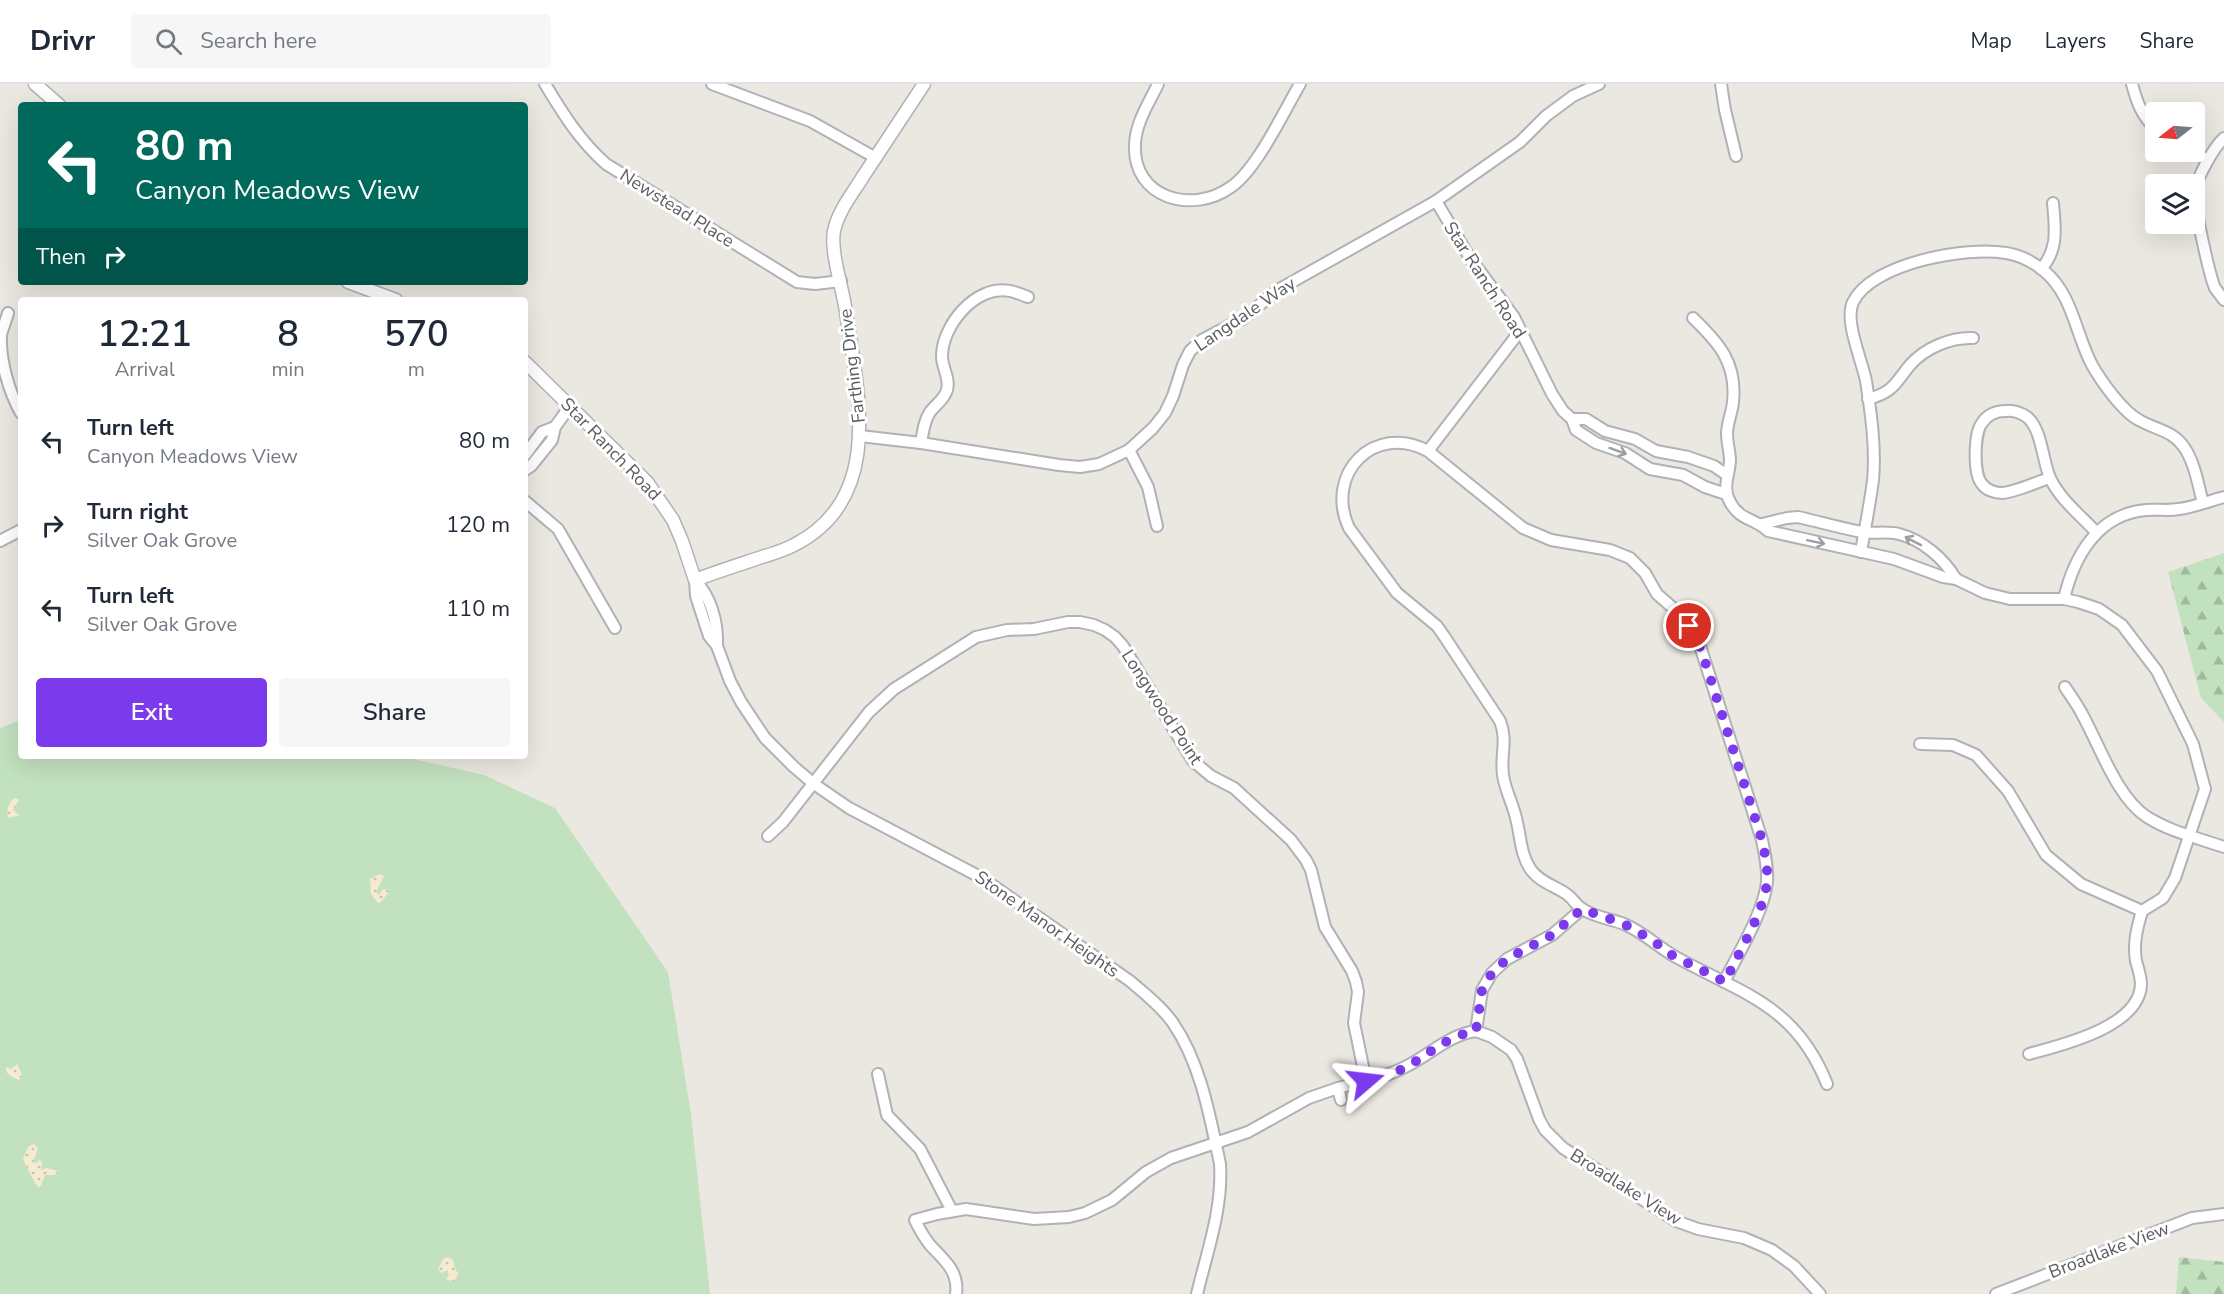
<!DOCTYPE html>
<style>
body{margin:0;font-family:"Nunito Sans",sans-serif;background:#f6f6f7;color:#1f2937;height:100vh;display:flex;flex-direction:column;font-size:22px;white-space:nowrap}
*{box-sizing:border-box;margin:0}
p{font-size:20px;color:#747a83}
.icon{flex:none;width:33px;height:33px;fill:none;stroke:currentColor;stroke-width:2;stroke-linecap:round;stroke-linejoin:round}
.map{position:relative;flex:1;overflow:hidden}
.sheet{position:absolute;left:18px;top:213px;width:510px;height:462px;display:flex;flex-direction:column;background:#fff;border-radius:6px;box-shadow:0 6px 24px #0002}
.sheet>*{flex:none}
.top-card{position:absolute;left:18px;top:18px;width:510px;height:183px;border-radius:6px;box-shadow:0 6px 24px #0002;background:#00695c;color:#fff;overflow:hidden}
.needle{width:39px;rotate:253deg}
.buttons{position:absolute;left:2145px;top:18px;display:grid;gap:12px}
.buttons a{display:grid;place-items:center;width:60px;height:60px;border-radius:6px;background:#fff;box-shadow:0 6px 24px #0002;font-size:30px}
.pin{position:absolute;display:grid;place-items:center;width:51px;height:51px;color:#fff;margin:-26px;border:3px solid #fff;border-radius:50%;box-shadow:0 2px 6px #0007}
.me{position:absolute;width:66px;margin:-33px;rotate:73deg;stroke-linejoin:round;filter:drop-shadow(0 0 4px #0008)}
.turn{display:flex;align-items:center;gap:21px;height:126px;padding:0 18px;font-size:27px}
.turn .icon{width:78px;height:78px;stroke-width:2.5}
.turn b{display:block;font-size:42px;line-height:51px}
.then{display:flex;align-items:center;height:57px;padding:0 18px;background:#0003;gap:12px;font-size:22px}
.eta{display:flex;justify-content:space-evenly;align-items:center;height:102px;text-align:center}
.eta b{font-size:36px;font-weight:600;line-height:42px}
.primary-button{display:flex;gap:12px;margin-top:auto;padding:12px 18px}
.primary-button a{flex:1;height:69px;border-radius:6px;background:#7c3aed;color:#fff;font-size:24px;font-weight:600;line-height:69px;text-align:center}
.primary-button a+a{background:#f6f6f7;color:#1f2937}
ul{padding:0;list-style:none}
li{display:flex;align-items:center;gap:18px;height:84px;padding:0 18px}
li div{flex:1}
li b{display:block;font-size:22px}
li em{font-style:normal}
header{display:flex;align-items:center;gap:36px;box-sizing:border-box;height:84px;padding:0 30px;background:#fff;border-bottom:2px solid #e0e1e3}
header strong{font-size:28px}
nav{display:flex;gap:33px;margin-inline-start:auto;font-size:21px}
.search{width:420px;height:54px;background:#f6f6f7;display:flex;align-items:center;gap:15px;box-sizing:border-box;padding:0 21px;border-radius:6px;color:#747a83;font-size:22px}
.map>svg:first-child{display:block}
.grass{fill:#c2e1bf}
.forest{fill:url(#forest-firs)}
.sand{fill:url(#sand-dots)}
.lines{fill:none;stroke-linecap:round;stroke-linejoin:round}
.minor-casing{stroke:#afb2b6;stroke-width:14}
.tertiary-casing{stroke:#afb2b6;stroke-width:15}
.minor{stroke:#fff;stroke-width:10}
.tertiary{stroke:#fff;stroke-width:12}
.oneway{stroke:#9c9ea0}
.route{stroke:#7c3aed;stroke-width:10;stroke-dasharray:0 18}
.labels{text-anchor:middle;stroke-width:6;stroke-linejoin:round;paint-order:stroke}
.street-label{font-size:18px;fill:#5a5d61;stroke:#fff}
</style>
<header>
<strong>Drivr</strong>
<div class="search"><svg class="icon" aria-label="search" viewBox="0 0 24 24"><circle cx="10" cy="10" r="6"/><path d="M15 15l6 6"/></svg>Search here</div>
<nav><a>Map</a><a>Layers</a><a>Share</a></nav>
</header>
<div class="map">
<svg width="2224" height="1210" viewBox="0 0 2224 1210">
<defs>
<pattern id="forest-firs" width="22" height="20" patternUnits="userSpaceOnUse" patternTransform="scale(1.5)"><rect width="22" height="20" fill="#c2e1bf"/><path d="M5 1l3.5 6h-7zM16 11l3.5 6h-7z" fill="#a1ba9f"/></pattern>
<pattern id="sand-dots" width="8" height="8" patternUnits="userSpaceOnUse" patternTransform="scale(1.5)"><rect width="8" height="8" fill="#f6ebd1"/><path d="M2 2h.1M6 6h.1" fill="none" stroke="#cac2ad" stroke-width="1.8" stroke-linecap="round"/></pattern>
</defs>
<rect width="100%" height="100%" fill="#ebe8e1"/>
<path class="grass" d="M21,636V672H400L484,691L555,724L668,888L691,1030L710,1210H0V644Z"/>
<g class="forest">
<path d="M2224,469V638L2201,614L2168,488Z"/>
<path d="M2179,1173L2224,1178V1210H2176Z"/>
</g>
<g class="sand">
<path d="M15,714L19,716L13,726L19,731L9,734C5,729 9,717 15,714Z"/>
<path d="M380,790L384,792L376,808L379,811L382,806L387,805L388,809L381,818L378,819L371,810L370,795Z"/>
<path d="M17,980L22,991L19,996C13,993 5,991 6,983L11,985Z"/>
<path d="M34,1060L38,1064L33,1078L37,1079L40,1075L42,1079L41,1086L47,1084L58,1087L55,1091H45L41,1102L38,1103C36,1101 25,1080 23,1075L28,1063Z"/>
<path d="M444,1174L448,1173L453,1176L455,1185L459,1190L454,1197L447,1196L448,1186L441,1189L438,1185Z"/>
</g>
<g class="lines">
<defs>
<g id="minor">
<path d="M545,0C563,30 580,57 606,80L797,198L815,200L841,197"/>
<path d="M712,0L810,37L876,74"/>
<path d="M1158,0C1149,19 1136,38 1135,60C1132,114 1192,131 1231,103C1257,85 1283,29 1300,0"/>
<path d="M1721,0L1725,26L1736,72"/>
<path d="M2132,0C2137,19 2142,32 2156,45"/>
<path d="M2224,54C2214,63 2197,93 2195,107C2193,119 2210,193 2215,204C2218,208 2221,212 2224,216"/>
<path d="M2192,68L2208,76"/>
<path d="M1436,117L1470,174L1514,233L1552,310L1563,327L1572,335L1576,346L1596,359L1625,369L1650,385L1683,391L1705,403L1726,410"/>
<path d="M2041,185C2059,165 2055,144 2053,119"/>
<path d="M8,229C6,237 2,245 1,252C0,277 9,308 21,329"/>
<path d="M1693,234C1719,259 1737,279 1733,318C1732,329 1727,339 1727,350C1727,359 1730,368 1730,377C1729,392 1722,404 1730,418C1740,437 1755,434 1768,447L1894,475L1943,493L1956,495L1985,509L2010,515H2064L2078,518L2099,525L2122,541L2157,587L2193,660L2205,705L2175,794L2163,814L2142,827L2081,800L2046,771L2008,707L1976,671L1953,661L1920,660"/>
<path d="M1868,315C1894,308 1895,299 1910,281C1925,264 1951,253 1973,254"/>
<path d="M1572,335H1586L1605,347L1635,355L1656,367L1688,373L1714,382L1727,391"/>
<path d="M860,352L921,359L1059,381L1080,383L1099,380L1129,366L1153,344L1165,329L1173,312L1183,281L1190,267L1202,256L1244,234L1276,207L1436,117L1520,58L1546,32L1573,12L1599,0"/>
<path d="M921,359C923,348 924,337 930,328C936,320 944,316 947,306C950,295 943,285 942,274C941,242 976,200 1010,207C1016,208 1022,211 1028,213"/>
<path d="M1129,366L1148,403L1157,442"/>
<path d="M1428,367L1520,247"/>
<path d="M525,371L542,348L555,343"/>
<path d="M525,386L531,382L552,356L555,343L570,322"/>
<path d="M2050,394C2036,398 2016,408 2002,409C1995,409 1986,406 1982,400C1973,390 1974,349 1982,339C1987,331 1996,327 2005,327C2013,326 2021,329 2027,333C2043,347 2042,378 2051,396C2061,416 2081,432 2096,448"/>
<path d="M525,417L558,445L615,544"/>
<path d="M1762,440L1787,434L1798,433C1820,438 1841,444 1862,448C1874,450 1887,447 1899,450C1923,456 1944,475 1956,495"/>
<path d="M0,457L21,446"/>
<path d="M1861,468C1865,444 1870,420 1873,396C1876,364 1871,329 1866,297C1862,276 1844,237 1853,218C1872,179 1967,162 2006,169C2019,171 2033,178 2043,186C2073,210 2075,249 2092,281C2101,297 2123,328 2139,336C2156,346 2172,346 2184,363C2195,379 2198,401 2203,419"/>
<path d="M695,496L696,512L709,552L717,562L730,597L741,618L765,654L794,683L814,700L849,724L982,794L1130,897C1145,910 1162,923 1173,939C1201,980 1210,1033 1220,1080C1223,1124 1207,1168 1197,1210"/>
<path d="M695,496C711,513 718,538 717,562"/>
<path d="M2064,515C2074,472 2098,430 2146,426C2157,425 2168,427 2179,425C2194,423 2209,417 2224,413"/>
<path d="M2065,603C2070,611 2077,620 2082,630C2099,660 2117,714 2147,733C2171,748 2198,754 2224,763"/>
<path d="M768,752L783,738L869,628L894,605L976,553L1007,546L1034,545L1068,538H1080L1094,541L1105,546L1115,553L1123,562L1193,677L1211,692L1234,704L1291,756L1306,776L1311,786L1325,843L1352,887L1356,898L1358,908L1354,939L1366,997"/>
<path d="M1724,898C1738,870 1764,828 1767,798C1768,784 1765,770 1762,756L1701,565L1695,552L1681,531L1657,510L1645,489L1630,474L1610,466L1551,456L1523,444L1428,367C1374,338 1324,390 1349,444L1397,509L1437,542L1444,552L1500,637C1508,657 1500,671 1503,691C1505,706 1513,720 1516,734C1521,753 1520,770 1531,786C1540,798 1553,801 1565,809C1572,813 1575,820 1581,824C1593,833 1611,835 1624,840C1643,848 1657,862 1674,872C1742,910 1795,920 1827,1000"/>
<path d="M1476,947L1492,953L1511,966L1517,975L1539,1035L1545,1046L1563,1064L1676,1137L1698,1145L1744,1154L1772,1166L1794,1182L1820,1210"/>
<path d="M2029,970C2061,961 2140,943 2141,900C2141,893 2138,884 2136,877C2133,859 2137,844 2142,827"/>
<path d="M878,990L887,1031L920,1065L952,1127"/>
<path d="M1338,1004C1360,998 1384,994 1405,983C1430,971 1448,951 1476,947L1482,906L1492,889L1507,875L1552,851L1582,825"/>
<path d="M956,1210C959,1187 944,1176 930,1161C924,1153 919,1145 915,1136L937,1130L966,1125L1034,1135L1069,1133L1085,1129L1112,1116L1146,1088L1171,1074L1248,1048L1309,1014L1338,1004L1341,1016"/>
<path d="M1996,1210L2192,1134L2224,1130"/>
</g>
<g id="tertiary">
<path d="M35,0L59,21"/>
<path d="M348,198L396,216"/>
<path d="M525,278L647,398L673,436L682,457L695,496C716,488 738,481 759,474C771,470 783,467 794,461C885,415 858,309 846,228C843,205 830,168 834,147C838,127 853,109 864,91C884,61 904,30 924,0"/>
</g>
</defs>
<use href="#minor" class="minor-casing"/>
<use href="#tertiary" class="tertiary-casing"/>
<use href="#minor" class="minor"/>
<use href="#tertiary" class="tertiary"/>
</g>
<defs><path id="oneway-shaft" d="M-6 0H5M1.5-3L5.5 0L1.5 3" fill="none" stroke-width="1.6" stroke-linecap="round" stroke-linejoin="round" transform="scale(1.5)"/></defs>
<g class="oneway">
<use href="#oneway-shaft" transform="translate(1618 367) rotate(20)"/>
<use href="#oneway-shaft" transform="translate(1913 457) rotate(-153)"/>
<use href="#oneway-shaft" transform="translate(1816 458) rotate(12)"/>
</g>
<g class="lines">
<path class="route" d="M1366,997C1381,993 1397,989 1410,981C1432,967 1451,951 1476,947L1482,906L1492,889L1507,875L1552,851L1582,825L1624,840L1652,856L1672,871L1725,898C1738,870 1764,828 1767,798C1768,784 1765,770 1762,756L1701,565L1689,542"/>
</g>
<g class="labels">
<g class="street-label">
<text transform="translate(677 124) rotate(32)" y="6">Newstead Place</text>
<text transform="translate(1485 196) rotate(57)" y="6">Star Ranch Road</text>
<text transform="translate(1245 230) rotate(-34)" y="6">Langdale Way</text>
<text transform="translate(852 282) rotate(-97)" y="6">Farthing Drive</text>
<text transform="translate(611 365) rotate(46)" y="6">Star Ranch Road</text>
<text transform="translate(1162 623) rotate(57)" y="6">Longwood Point</text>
<text transform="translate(1047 840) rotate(35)" y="6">Stone Manor Heights</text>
<text transform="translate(1626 1103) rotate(32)" y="6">Broadlake View</text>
<text transform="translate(2109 1166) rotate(-21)" y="6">Broadlake View</text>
</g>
</g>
</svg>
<div class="buttons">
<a><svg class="needle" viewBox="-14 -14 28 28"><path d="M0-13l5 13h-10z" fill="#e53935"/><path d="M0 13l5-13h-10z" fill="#747a83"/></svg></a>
<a><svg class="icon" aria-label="layers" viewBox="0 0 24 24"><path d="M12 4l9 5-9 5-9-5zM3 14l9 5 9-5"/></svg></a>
</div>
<div class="pin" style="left:1689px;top:542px;background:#d93025"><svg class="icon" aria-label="arrive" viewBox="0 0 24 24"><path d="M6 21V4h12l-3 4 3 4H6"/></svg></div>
<svg class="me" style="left:1366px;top:997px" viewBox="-20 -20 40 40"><path d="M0-17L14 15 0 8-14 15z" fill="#7c3aed" stroke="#fff" stroke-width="4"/></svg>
<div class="top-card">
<div class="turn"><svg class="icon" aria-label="left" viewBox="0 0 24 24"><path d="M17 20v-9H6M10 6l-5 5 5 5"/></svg><div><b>80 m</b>Canyon Meadows View</div></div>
<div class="then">Then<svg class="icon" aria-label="right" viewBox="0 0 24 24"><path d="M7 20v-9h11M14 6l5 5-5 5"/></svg></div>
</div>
<section class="sheet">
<div class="eta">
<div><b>12:21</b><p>Arrival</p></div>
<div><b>8</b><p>min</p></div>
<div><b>570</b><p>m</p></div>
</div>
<ul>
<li><svg class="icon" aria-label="left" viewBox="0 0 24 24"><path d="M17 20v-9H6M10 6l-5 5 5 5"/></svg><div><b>Turn left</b><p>Canyon Meadows View</p></div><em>80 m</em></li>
<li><svg class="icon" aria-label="right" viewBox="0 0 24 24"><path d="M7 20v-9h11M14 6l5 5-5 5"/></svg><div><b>Turn right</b><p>Silver Oak Grove</p></div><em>120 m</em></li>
<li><svg class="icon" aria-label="left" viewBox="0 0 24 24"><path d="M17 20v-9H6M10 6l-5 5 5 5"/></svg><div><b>Turn left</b><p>Silver Oak Grove</p></div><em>110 m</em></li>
</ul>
<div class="primary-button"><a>Exit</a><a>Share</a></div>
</section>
</div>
